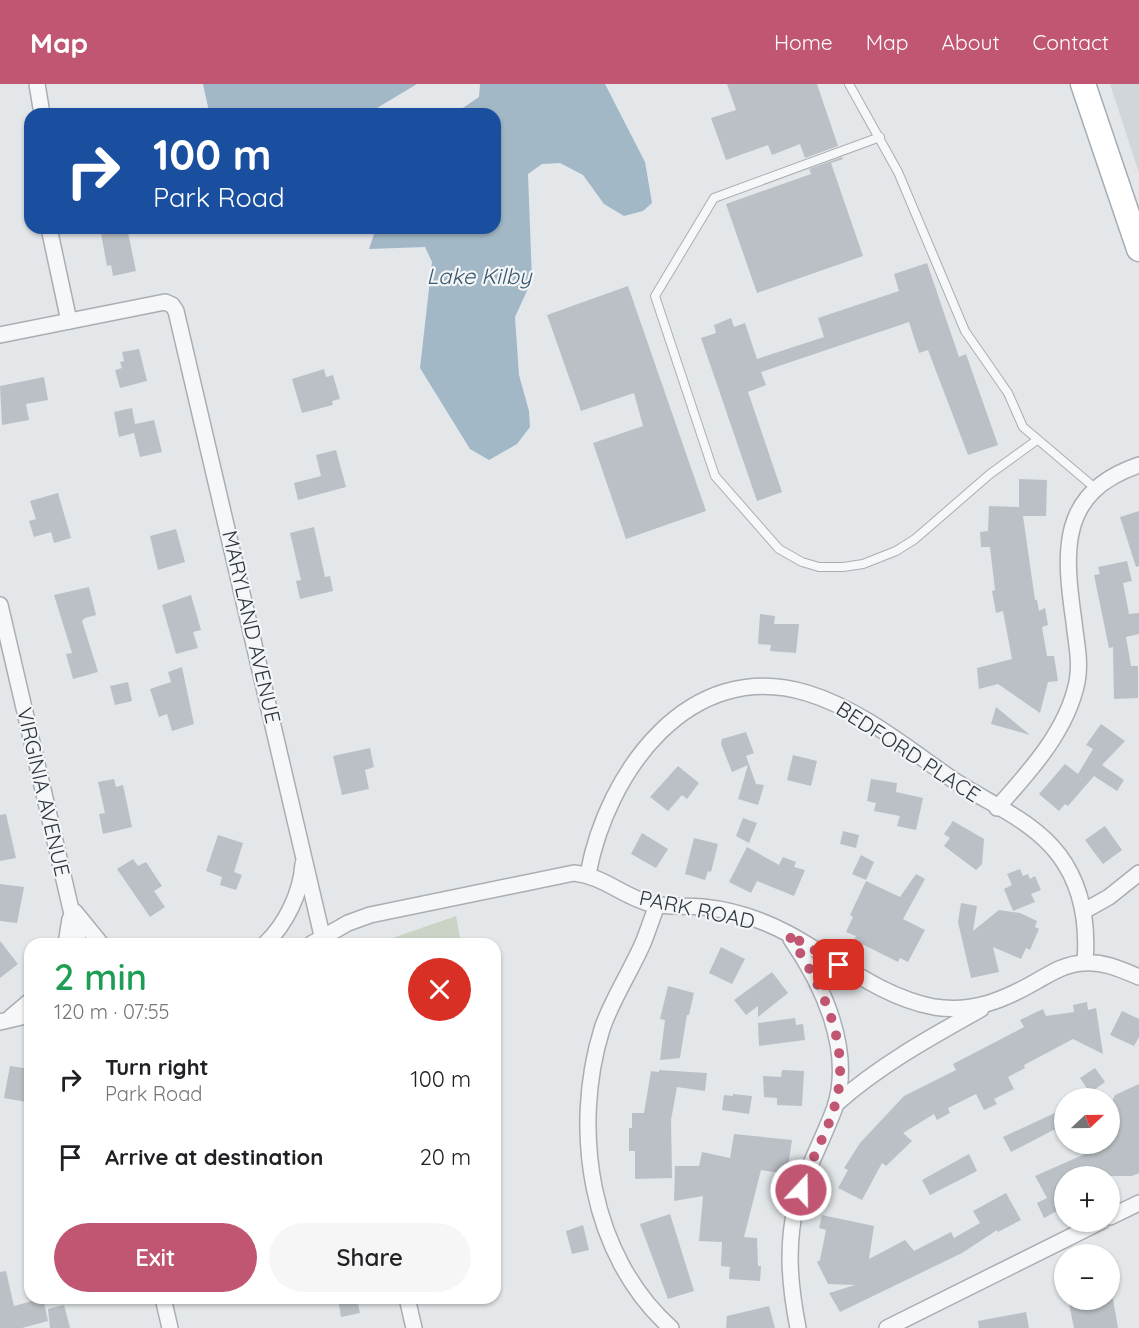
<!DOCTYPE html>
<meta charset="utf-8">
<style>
body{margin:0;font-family:Quicksand,sans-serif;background:#f6f6f6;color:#202124;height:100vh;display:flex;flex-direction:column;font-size:22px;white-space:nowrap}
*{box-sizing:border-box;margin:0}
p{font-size:20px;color:#757577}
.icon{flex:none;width:33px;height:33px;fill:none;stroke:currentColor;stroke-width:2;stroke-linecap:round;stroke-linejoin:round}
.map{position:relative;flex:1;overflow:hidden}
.sheet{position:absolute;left:24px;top:854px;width:477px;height:366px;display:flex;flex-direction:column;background:#fff;border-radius:18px;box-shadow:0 2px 4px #0004}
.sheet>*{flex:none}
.banner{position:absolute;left:24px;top:24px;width:477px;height:126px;border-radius:18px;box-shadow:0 2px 4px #0004;background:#1a4fa0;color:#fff;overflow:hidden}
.needle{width:39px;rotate:68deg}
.fabs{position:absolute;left:1054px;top:1004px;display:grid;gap:12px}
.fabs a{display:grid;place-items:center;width:66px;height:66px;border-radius:50%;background:#fff;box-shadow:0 2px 4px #0004;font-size:30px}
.pin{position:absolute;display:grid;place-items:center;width:51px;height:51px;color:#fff;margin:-26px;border-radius:12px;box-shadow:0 3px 9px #0006}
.me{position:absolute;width:66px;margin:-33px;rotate:21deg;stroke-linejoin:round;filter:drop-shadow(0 0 4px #0008)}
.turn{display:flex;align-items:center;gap:21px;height:126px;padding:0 30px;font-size:27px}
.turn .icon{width:78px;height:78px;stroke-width:2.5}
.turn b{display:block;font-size:42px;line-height:51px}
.round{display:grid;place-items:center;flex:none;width:63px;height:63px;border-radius:32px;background:#f6f6f6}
.headline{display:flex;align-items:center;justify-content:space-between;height:102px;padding:0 30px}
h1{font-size:36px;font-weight:600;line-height:45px;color:#1e9e55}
.action{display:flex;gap:12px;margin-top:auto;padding:12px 30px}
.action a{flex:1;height:69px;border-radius:36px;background:#c15672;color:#fff;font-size:24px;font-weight:600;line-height:69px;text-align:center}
.action a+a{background:#f6f6f6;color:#202124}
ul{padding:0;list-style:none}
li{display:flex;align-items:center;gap:18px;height:78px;padding:0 30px}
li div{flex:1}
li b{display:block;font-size:22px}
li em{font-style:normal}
header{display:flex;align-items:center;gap:36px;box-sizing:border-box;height:84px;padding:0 30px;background:#c15672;color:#fff}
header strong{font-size:28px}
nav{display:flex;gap:33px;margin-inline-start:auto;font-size:21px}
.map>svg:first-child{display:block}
.built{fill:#d1d6db}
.green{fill:#cad3c5}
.water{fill:#a2b8c6}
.building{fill:#bbc0c6}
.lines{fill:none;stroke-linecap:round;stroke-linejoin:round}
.service-casing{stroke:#a9aeb4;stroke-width:10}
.minor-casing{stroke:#a9aeb4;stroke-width:18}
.primary-casing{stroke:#a4acb4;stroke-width:27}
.service{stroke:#f6f7f8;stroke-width:8}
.minor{stroke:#f6f7f8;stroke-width:15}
.primary{stroke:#fff;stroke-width:24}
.route{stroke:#c15672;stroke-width:10;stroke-dasharray:0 18}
.labels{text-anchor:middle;stroke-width:4.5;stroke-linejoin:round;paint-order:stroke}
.street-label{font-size:21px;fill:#2d3640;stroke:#f3f5f7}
.water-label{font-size:22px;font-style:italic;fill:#3b5970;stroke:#f3f5f7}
</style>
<header>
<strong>Map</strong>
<nav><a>Home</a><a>Map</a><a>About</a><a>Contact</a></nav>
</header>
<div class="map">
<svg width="1139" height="1244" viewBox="0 0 1139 1244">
<rect width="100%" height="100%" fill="#e3e7ea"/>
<path class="built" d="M1110,0H1139V89Z"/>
<path class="green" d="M456,832L461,859H378Z"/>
<g class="water">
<path d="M203,0H417L367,30H212L208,23Z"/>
<path d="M480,0H605L645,78L652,119L643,127L624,132L604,120L583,91L560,79L542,80L528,90L532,196L515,233L519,291L529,327L530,343L517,360L489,376L470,365L420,284L432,178L425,163L369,165L376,144H495V30H454L479,13Z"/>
</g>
<g class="building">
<path d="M727,0H817L838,62L805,74L800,60L772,71L768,61L726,76L711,34L736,26Z"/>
<path d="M842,73L843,75L831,79L863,172L757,209L726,120L811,90L809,85Z"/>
<path d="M100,144H127L136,187L113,192L111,181L107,182Z"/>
<path d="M927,179L959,273L966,270L998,361L968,371L928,266L919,269L909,238L761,288L766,301L748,308L782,408L757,417L701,254L716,249L714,241L731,234L734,243L745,239L757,275L824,253L818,234L899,207L894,190Z"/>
<path d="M628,202L706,427L626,455L593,359L643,342L634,309L581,327L547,231Z"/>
<path d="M139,265L147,297L120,304L115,286L122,284L120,278L124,277L122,268Z"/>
<path d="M324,285L326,293L333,291L340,315L332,317L333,321L302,329L292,295Z"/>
<path d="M44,293L48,316L26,320L29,336L2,341L0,302Z"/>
<path d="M132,324L135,340L154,336L162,368L140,373L134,349L119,353L114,328Z"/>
<path d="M336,366L346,403L298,416L294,399L321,392L316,371Z"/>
<path d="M1019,395L1047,396L1046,432H1023L1035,516H1037L1039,527L1045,524L1048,541L1042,543L1047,572H1054L1058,597L1048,598L1040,629L998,600L979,605L977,584L1012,575L1003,527L996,529L992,507L995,506L990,463H981L980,448L988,447L989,422L1019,423Z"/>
<path d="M58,409L71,454L54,459L51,448L34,453L29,437L36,435L30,417Z"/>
<path d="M1139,427V482L1136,483L1120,433Z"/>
<path d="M314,443L325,493L330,492L333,507L300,515L296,497L301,496L290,449Z"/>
<path d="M176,445L185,478L158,486L150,452Z"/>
<path d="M1127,477L1132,497L1123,499L1129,530L1139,529V550L1126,553L1131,582H1138V614L1114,615L1113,563L1109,564L1094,491L1100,490L1098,483Z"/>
<path d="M89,503L96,531L85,534L82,537L98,588L73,595L66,570L72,569L54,511Z"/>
<path d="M191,511L201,546L193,548L198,564L176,570L162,521Z"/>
<path d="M760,530L775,532L774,540H799L796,569L770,567L771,561L758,560Z"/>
<path d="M182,583L194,640L172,647L167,630L159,633L150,605L171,598L168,588Z"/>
<path d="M128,598L132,617L115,621L110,602Z"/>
<path d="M996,623L1030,651L991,640Z"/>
<path d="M1101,640L1125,657L1102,681L1124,696L1117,707L1094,692L1068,722L1065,720L1059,727L1039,710L1065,680L1078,690L1093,665L1086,661Z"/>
<path d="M746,648L754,669L746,672L756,700L764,701L758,721L738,715L748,681L732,688L721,660L722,655Z"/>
<path d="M370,664L374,683L365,686L369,705L342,711L333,672Z"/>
<path d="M793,671L817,677L811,702L787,696Z"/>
<path d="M678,682L699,699L687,715L682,711L668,727L650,713Z"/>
<path d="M114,695L116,703L123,701L132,743L103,750L99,730L105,729L98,698Z"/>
<path d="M871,695L897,699L896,708L923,714L916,746L897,742L900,732L874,727L876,719L867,717Z"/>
<path d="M6,730L16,774L0,777V731Z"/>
<path d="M743,734L757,739L749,759L736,752Z"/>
<path d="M953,737L984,755L982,780L976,786L944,762L950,754L944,750Z"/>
<path d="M1105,742L1122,766L1103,780L1085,756Z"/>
<path d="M843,747L859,751L856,764L840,760Z"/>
<path d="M642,749L668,765L656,784L631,770Z"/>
<path d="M218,751L243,759L234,788L242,791L236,806L220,801L222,793L206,787Z"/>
<path d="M694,754L718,760L711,788L708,787L705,796L685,790Z"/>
<path d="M747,763L779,781L783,773L796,778L794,783L805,786L794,812L757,797L751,809L729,798Z"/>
<path d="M861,771L874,778L866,796L852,790Z"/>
<path d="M133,775L138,782L146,778L162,802L154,807L165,823L150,833L117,785Z"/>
<path d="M1020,785L1023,792L1028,790L1030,795L1035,792L1041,806L1031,810L1035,818L1013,827L1004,805L1012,801L1007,790Z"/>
<path d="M916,790L925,795L903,835L925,846L908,878L900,874L898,878L854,856L856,852L846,848L853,833L850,831L866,797L900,813Z"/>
<path d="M0,800L24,803L17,839L0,837Z"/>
<path d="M961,819L977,822L973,847L999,826L1020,829L1037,837L1035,843L1039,845L1030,866L1026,864L1021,875L993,863L999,888L971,894L958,838Z"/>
<path d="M0,857L18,880L0,894Z"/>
<path d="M721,863L745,875L732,900L709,889Z"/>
<path d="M772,888L788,909L758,933V922L746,931L734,916Z"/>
<path d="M668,902L694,909L689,931H687L680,974L660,976L665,936L660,935Z"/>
<path d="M1087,918L1088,926L1096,924L1103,970L1073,955L1024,981L1025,984L1008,993L1014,1005L994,1015L997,1020L984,1026L976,1010L948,1024L950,1029L937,1036L934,1030L903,1049L912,1057L886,1082L882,1079L862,1116L838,1104L848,1086L844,1084L860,1059L904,1012L956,986L953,980L1024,943L1020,936L1043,925L1046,932L1074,928L1073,921Z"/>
<path d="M1122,927L1139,935V953L1134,962L1110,951Z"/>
<path d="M795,934L796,941L803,940L805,956L759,962L758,939Z"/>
<path d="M10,982L30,985L26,1018L4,1014Z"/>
<path d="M1095,984L1105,998L1090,1009L1080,994Z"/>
<path d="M659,986L707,989L705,1007L677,1003L671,1036L672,1094L635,1095V1067H629V1044H632V1029H644L651,987L659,988Z"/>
<path d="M782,986L804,987L802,1022L777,1021V1014L764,1013L763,992L781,993Z"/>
<path d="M1139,1000V1089L1132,1092H1065V1123L1044,1134L1037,1119L1047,1114L1035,1092L1085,1070L1080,1059H1110V1022L1115,1011Z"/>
<path d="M733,1010L752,1012L749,1030L722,1026L724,1011L733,1012Z"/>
<path d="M1057,1028L1063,1041L1011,1068L1003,1053Z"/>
<path d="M734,1050L792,1056L787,1090L761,1086L744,1153L757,1154L758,1182H761L760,1197L729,1195L730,1183L721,1182L722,1158L699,1157L703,1112L674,1117L675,1082H699L702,1068L730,1074Z"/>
<path d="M969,1070L977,1087L930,1111L922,1096Z"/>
<path d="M1006,1109L1021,1136L998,1148L997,1146L962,1169L840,1228L829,1209L855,1201L828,1200L817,1178L820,1176L826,1146L819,1144L822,1131L874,1142L869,1175L905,1156L914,1167L951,1148L954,1154L980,1139L973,1127Z"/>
<path d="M670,1130L694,1207L668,1215L640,1140Z"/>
<path d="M583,1141L589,1166L572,1170L566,1147Z"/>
<path d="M6,1187L14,1222L43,1214L48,1237L22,1244H0V1188Z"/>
<path d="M338,1214H357L360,1229L341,1233Z"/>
<path d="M1068,1215H1113L1118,1244H1074Z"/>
<path d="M64,1221L70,1244H50L48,1225Z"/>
<path d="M769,1222L775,1244H726L727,1232Z"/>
<path d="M1026,1228L1029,1244H979L978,1237Z"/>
</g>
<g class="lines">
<defs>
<g id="service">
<path d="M849,0L898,88L965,247L1008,309L1023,343L1095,404"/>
<path d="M880,53L714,114L655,212L715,392L779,465L802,478L819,483H843L863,480L896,467L915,455L990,390L1037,356"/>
</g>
<g id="minor">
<path d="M37,0L42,30"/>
<path d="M49,144L69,237"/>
<path d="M0,251L165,218L172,221L176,227L324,860"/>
<path d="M0,521L79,860"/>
<path d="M997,724C1030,687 1067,647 1077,598C1081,578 1076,558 1074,538C1064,468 1058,408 1139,381"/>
<path d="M588,790C607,688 689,573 807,609C860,625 907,664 952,695C987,719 1032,735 1059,771C1083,803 1088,840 1085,878"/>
<path d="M657,821C652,834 648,847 643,859C630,889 612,915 602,945C571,1045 590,1172 671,1244"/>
<path d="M1084,827L1109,813L1139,789"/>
<path d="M75,828L101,860"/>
<path d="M791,855C823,901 853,966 835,1023C823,1056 805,1087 796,1121C786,1163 790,1203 798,1244"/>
<path d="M66,860L70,835"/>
<path d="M265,860C286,840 301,809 303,780"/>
<path d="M311,860L348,839L370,831L574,789C603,792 621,811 648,819C666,824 685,821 703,823C732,826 763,836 789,850C835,875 881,913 934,923C973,929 1004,916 1037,897C1051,889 1065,880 1083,879C1103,877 1120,885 1139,893"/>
<path d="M11,933L30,917"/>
<path d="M0,938L30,931"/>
<path d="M836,1020C880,981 929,954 981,925"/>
<path d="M1110,1133L1139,1119"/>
<path d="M163,1214L170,1244"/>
<path d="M407,1214L414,1244"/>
<path d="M887,1244L1102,1137"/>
</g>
<path id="primary" d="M1083,0L1139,165"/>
</defs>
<use href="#service" class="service-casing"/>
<use href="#minor" class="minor-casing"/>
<use href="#primary" class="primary-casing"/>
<use href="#service" class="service"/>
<use href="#minor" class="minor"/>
<use href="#primary" class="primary"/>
</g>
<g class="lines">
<path class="route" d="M801,1106C810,1076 827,1050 835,1021C853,961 820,898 788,850L839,881"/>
</g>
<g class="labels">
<g class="street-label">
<text transform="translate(251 543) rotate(77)" y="7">MARYLAND AVENUE</text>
<text transform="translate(908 668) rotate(33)" y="7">BEDFORD PLACE</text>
<text transform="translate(43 708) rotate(77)" y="7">VIRGINIA AVENUE</text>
<text transform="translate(697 826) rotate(12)" y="7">PARK ROAD</text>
</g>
<g class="water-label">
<text x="479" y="200">Lake Kilby</text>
</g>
</g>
</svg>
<div class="fabs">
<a><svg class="needle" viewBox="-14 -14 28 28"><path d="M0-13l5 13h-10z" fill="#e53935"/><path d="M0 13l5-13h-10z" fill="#757577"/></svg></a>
<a>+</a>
<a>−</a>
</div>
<div class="pin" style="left:839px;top:881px;background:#d93025"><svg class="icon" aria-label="arrive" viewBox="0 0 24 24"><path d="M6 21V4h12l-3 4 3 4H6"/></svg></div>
<svg class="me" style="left:801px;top:1106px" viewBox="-20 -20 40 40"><circle r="17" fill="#c15672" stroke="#fff" stroke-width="3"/><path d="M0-11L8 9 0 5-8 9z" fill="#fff"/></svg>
<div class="banner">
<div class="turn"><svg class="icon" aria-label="right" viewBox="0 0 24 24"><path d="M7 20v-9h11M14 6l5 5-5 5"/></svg><div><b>100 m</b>Park Road</div></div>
</div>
<section class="sheet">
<div class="headline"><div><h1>2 min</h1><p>120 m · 07:55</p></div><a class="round" style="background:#d93025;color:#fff"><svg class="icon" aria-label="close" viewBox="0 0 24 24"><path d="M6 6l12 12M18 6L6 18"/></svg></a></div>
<ul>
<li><svg class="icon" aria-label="right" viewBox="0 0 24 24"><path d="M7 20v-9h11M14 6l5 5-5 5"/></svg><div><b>Turn right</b><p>Park Road</p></div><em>100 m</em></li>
<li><svg class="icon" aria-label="arrive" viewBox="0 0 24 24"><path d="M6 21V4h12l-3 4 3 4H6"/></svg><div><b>Arrive at destination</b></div><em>20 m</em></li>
</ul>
<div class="action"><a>Exit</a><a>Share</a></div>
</section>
</div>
